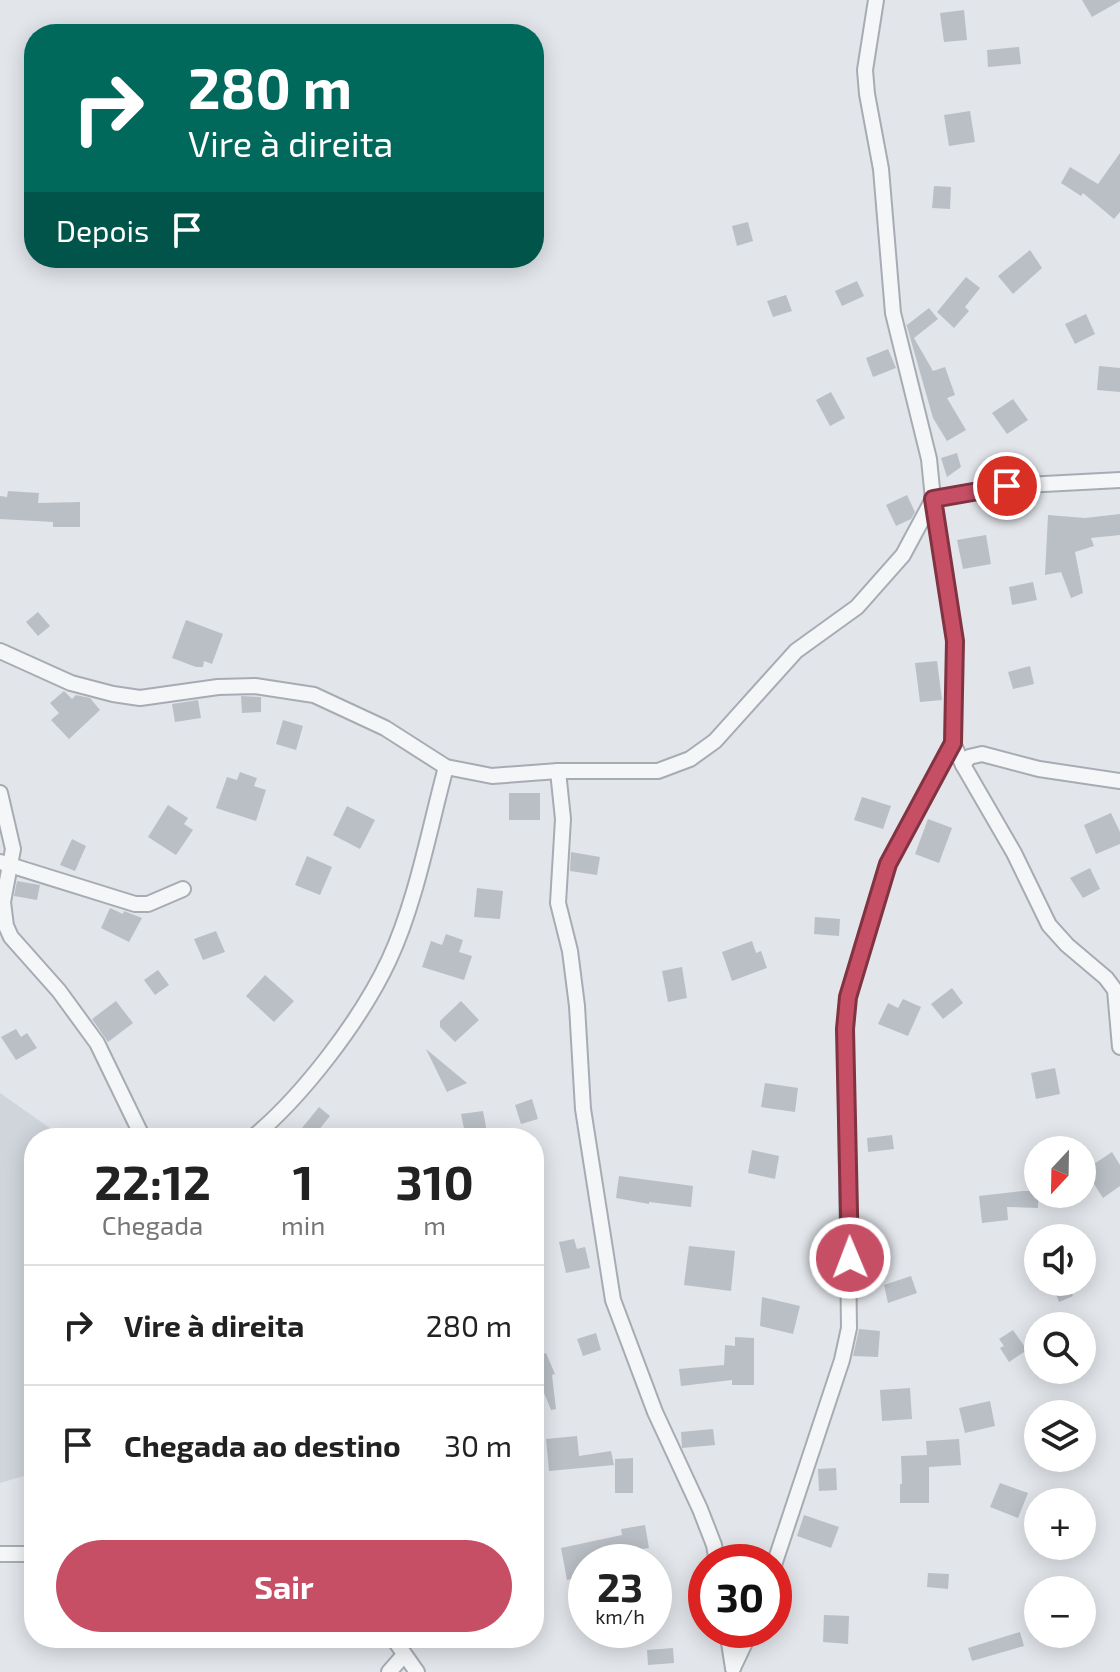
<!DOCTYPE html>
<html lang="pt">
<meta charset="utf-8">
<style>
body{margin:0;font-family:"Exo 2",sans-serif;background:#f6f6f6;color:#222;height:100vh;display:flex;flex-direction:column;font-size:30px;white-space:nowrap}
*{box-sizing:border-box;margin:0}
p{font-size:26px;color:#767676}
.icon{flex:none;width:44px;height:44px;fill:none;stroke:currentColor;stroke-width:2;stroke-linecap:round;stroke-linejoin:round}
.map{position:relative;flex:1;overflow:hidden}
.panel{position:absolute;left:24px;top:1128px;width:520px;height:520px;display:flex;flex-direction:column;background:#fff;border-radius:32px;box-shadow:0 4px 20px #0003}
.panel>*{flex:none}
.guide{position:absolute;left:24px;top:24px;width:520px;height:244px;border-radius:32px;box-shadow:0 4px 20px #0003;background:#00695c;color:#fff;overflow:hidden}
.needle{width:52px;rotate:202deg}
.tools{position:absolute;left:1024px;top:1136px;display:grid;gap:16px}
.tools a{display:grid;place-items:center;width:72px;height:72px;border-radius:50%;background:#fff;box-shadow:0 4px 20px #0003;font-size:40px}
.speed{position:absolute;left:568px;top:1544px;display:flex;gap:16px;font-size:40px;font-weight:700;text-align:center}
.speed>*{display:grid;place-content:center;width:104px;height:104px;border-radius:50%;background:#fff;box-shadow:0 4px 20px #0003;line-height:1}
.speed small{font-size:20px;font-weight:400}
.speed .limit{border:12px solid #d22;background:#fff;color:#111}
.pin{position:absolute;display:grid;place-items:center;width:68px;height:68px;color:#fff;margin:-34px;border:4px solid #fff;border-radius:50%;box-shadow:0 2px 8px #0007}
.me{position:absolute;width:88px;margin:-44px;rotate:359deg;stroke-linejoin:round;filter:drop-shadow(0 0 6px #0008)}
.turn{display:flex;align-items:center;gap:28px;height:168px;padding:0 32px;font-size:36px}
.turn .icon{width:104px;height:104px;stroke-width:2.5}
.turn b{display:block;font-size:56px;line-height:68px}
.then{display:flex;align-items:center;height:76px;padding:0 32px;background:#0003;gap:16px;font-size:30px}
.eta{display:flex;justify-content:space-evenly;align-items:center;height:136px;text-align:center}
.eta b{font-size:48px;font-weight:700;line-height:56px}
.primary-button{display:flex;gap:16px;margin-top:auto;padding:16px 32px}
.primary-button a{flex:1;height:92px;border-radius:48px;background:#c74f65;color:#fff;font-size:32px;font-weight:700;line-height:92px;text-align:center}
ul{padding:0;list-style:none}
li{display:flex;align-items:center;gap:24px;height:120px;padding:0 32px;border-top:2px solid #e0e0e0}
li div{flex:1}
li b{display:block;font-size:30px}
li em{font-style:normal}
.map>svg:first-child{display:block}
.built{fill:#d0d5dc}
.building{fill:#babfc6}
.lines{fill:none;stroke-linecap:round;stroke-linejoin:round}
.minor-casing{stroke:#a7acb4;stroke-width:18}
.minor{stroke:#f5f6f8;stroke-width:14}
.route-casing{stroke:#813342;stroke-width:20}
.route{stroke:#c74f65;stroke-width:14}
</style>
<div class="map">
<svg width="1120" height="1672" viewBox="0 0 1120 1672">
<rect width="100%" height="100%" fill="#e2e5ea"/>
<path class="built" d="M0,1093L64,1138H34V1473L0,1483Z"/>
<g class="building">
<path d="M1082,0H1120V1L1092,17Z"/>
<path d="M964,10L967,40L944,42L940,13Z"/>
<path d="M1019,47L1021,64L988,67L987,50Z"/>
<path d="M970,111L975,142L949,146L944,115Z"/>
<path d="M1120,153V212L1114,219L1083,193L1081,196L1061,183L1070,167L1098,184Z"/>
<path d="M934,186L951,187L950,209L932,208Z"/>
<path d="M748,222L753,241L737,246L732,226Z"/>
<path d="M1030,250L1042,268L1013,294L998,276Z"/>
<path d="M966,277L980,288L965,307L969,311L954,328L937,312Z"/>
<path d="M857,281L864,296L842,306L835,291Z"/>
<path d="M786,295L792,311L773,317L767,301Z"/>
<path d="M929,308L938,319L914,338L933,371L945,367L955,395L947,398L966,430L947,441L933,418L906,323L907,325Z"/>
<path d="M1086,314L1095,334L1075,344L1065,324Z"/>
<path d="M888,349L896,368L873,377L866,358Z"/>
<path d="M1099,366L1120,368V392L1097,390Z"/>
<path d="M831,392L845,418L830,426L816,400Z"/>
<path d="M1013,399L1028,420L1007,434L992,413Z"/>
<path d="M957,453L961,467L947,477L941,458Z"/>
<path d="M1011,464L1014,476L994,478L991,469Z"/>
<path d="M8,491L39,493L38,503L80,502V527H53V522L0,519V496L7,497Z"/>
<path d="M907,495L915,512L911,519L896,526L886,505Z"/>
<path d="M1018,495L1021,506L1001,511L998,498Z"/>
<path d="M1120,514V535L1091,538L1094,546L1075,552L1083,593L1071,598L1061,572L1045,575L1048,515L1085,518Z"/>
<path d="M986,535L991,564L963,569L957,540Z"/>
<path d="M1033,582L1037,600L1012,605L1009,587Z"/>
<path d="M38,612L50,626L38,636L26,622Z"/>
<path d="M186,620L223,634L212,664L204,661L203,667H196L172,658Z"/>
<path d="M937,661L942,700L920,702L915,663Z"/>
<path d="M1030,666L1034,684L1013,689L1008,672Z"/>
<path d="M64,691L72,699L76,695L90,698L100,710L69,739L51,720L59,713L50,703Z"/>
<path d="M241,696L261,697V712L242,713Z"/>
<path d="M198,700L201,718L175,722L172,704Z"/>
<path d="M283,720L303,726L296,750L276,744Z"/>
<path d="M240,772L257,778L254,786L266,790L256,821L216,808L227,777L237,780Z"/>
<rect x="509" y="793" width="31" height="27"/>
<path d="M862,797L891,806L883,829L854,820Z"/>
<path d="M168,805L188,818L184,824L193,830L176,855L148,837Z"/>
<path d="M347,806L375,820L360,849L333,835Z"/>
<path d="M1111,813L1120,832V844L1096,854L1084,825Z"/>
<path d="M928,819L952,828L939,863L915,854Z"/>
<path d="M72,839L86,846L75,871L60,865Z"/>
<path d="M571,852L600,857L597,875L570,871Z"/>
<path d="M307,856L332,867L320,895L295,885Z"/>
<path d="M1090,868L1100,889L1083,898L1070,878Z"/>
<path d="M17,881L40,885L37,900L14,896Z"/>
<path d="M477,888L503,891L500,919L474,917Z"/>
<path d="M110,908L123,914L124,911L142,918L129,942L101,928Z"/>
<path d="M815,917L840,919L839,936L814,934Z"/>
<path d="M216,931L225,952L203,960L194,939Z"/>
<path d="M446,934L463,940L459,952L472,956L464,980L422,967L431,941L442,945Z"/>
<path d="M752,941L756,953L761,951L767,968L732,981L722,952Z"/>
<path d="M682,967L687,998L668,1002L662,971Z"/>
<path d="M158,970L169,985L155,995L144,980Z"/>
<path d="M265,975L294,1001L274,1022L246,996Z"/>
<path d="M952,988L963,1003L943,1019L931,1004Z"/>
<path d="M903,999L921,1007L908,1036L878,1024L888,1003L898,1008Z"/>
<path d="M116,1001L133,1023L108,1042L92,1019Z"/>
<path d="M461,1001L479,1020L455,1042L440,1027V1021Z"/>
<path d="M16,1029L21,1037L27,1033L37,1048L16,1060L1,1037Z"/>
<path d="M426,1049L467,1083L447,1092Z"/>
<path d="M1055,1068L1060,1094L1036,1099L1031,1073Z"/>
<path d="M765,1083L798,1088L795,1112L761,1107Z"/>
<path d="M532,1099L538,1119L521,1124L515,1105Z"/>
<path d="M319,1107L330,1116L314,1136L302,1128Z"/>
<path d="M483,1111L488,1138H466L461,1114Z"/>
<path d="M892,1135L894,1149L868,1152L867,1138Z"/>
<path d="M752,1150L779,1156L775,1179L748,1173Z"/>
<path d="M1112,1152L1120,1165V1186L1103,1198L1085,1170Z"/>
<path d="M619,1176L693,1186L691,1207L649,1202V1204L616,1198Z"/>
<path d="M1023,1191H1038V1208L1007,1207L1008,1220L982,1223L979,1196Z"/>
<path d="M574,1239L577,1249L585,1247L590,1268L566,1273L559,1242Z"/>
<path d="M689,1246L735,1251L731,1291L684,1285Z"/>
<path d="M911,1276L917,1293L888,1303L884,1285Z"/>
<path d="M1051,1282H1068L1073,1296L1059,1302Z"/>
<path d="M762,1297L800,1306L793,1334L760,1326Z"/>
<path d="M859,1329L880,1331L878,1357L853,1356Z"/>
<path d="M1013,1330L1027,1350L1009,1362L1000,1348L1004,1346L999,1339Z"/>
<path d="M596,1333L601,1350L583,1356L577,1339Z"/>
<path d="M735,1337L754,1338V1385H732V1380L681,1386L679,1369L724,1365L725,1345L735,1346Z"/>
<path d="M546,1353L555,1374L552,1375L556,1409L551,1410L534,1368V1357Z"/>
<path d="M910,1388L912,1419L882,1421L880,1390Z"/>
<path d="M990,1401L995,1426L965,1433L959,1408Z"/>
<path d="M713,1429L715,1445L682,1448L681,1432Z"/>
<path d="M577,1436L579,1456L611,1451L614,1465L549,1471L546,1439Z"/>
<path d="M959,1439L961,1465L929,1467V1503H900V1484H902L901,1456L927,1455L926,1441Z"/>
<path d="M633,1458V1493H615V1459Z"/>
<path d="M836,1468L837,1490L819,1491L818,1469Z"/>
<path d="M1000,1483L1028,1493L1018,1518L990,1507Z"/>
<path d="M804,1515L839,1527L831,1548L797,1536Z"/>
<path d="M645,1525L649,1548L598,1555L599,1562H586V1576L567,1580L561,1548L622,1535L621,1529Z"/>
<path d="M928,1573L949,1574L948,1589L927,1587Z"/>
<path d="M824,1615L849,1616L848,1644L823,1642Z"/>
<path d="M1020,1632L1024,1646L972,1661L968,1648Z"/>
<path d="M673,1648L674,1663L648,1665L647,1650Z"/>
</g>
<g class="lines">
<defs>
<g id="minor">
<path d="M1120,480L1007,486L933,499L955,641L953,743L963,765L1014,853L1049,925L1067,945L1106,978L1115,990L1120,1047"/>
<path d="M0,651L71,683L113,694L140,698L218,687L255,686L314,695L385,728L446,767L492,776L558,771H658L690,759L715,741L796,651L857,607L903,555L933,499L929,459L893,313L881,169L867,94L865,70L876,0"/>
<path d="M963,765L969,757L982,754L1039,769L1120,781"/>
<path d="M558,771L563,819L558,903L570,951L577,1006L583,1109L613,1300L655,1412L700,1509L714,1545L717,1562"/>
<path d="M0,793L13,849L3,902L6,926L11,937L59,991L97,1043L143,1138"/>
<path d="M0,862L135,904H148L183,889"/>
<path d="M252,1138C302,1097 361,1020 389,960C416,902 429,830 446,767"/>
<path d="M0,1554H34"/>
<path d="M774,1565L842,1360L849,1328L845,1029L848,997L888,864L953,743"/>
<path d="M727,1630L733,1668"/>
<path d="M393,1638L417,1672"/>
<path d="M733,1668L751,1630"/>
<path d="M389,1672L404,1655"/>
</g>
</defs>
<use href="#minor" class="minor-casing"/>
<use href="#minor" class="minor"/>
</g>
<g class="lines">
<defs>
<path id="route" d="M850,1258L845,1029L848,997L888,864L953,743L955,641L933,499L1007,486"/>
</defs>
<use href="#route" class="route-casing"/>
<use href="#route" class="route"/>
</g>
</svg>
<div class="tools">
<a><svg class="needle" viewBox="-14 -14 28 28"><path d="M0-13l5 13h-10z" fill="#e53935"/><path d="M0 13l5-13h-10z" fill="#767676"/></svg></a>
<a><svg class="icon" aria-label="sound" viewBox="0 0 24 24"><path d="M4 9h4l5-4v14l-5-4H4zM17 9q2 3 0 6"/></svg></a>
<a><svg class="icon" aria-label="search" viewBox="0 0 24 24"><circle cx="10" cy="10" r="6"/><path d="M15 15l6 6"/></svg></a>
<a><svg class="icon" aria-label="layers" viewBox="0 0 24 24"><path d="M12 4l9 5-9 5-9-5zM3 14l9 5 9-5"/></svg></a>
<a>+</a>
<a>−</a>
</div>
<div class="speed"><div>23<small>km/h</small></div><div class="limit">30</div></div>
<div class="pin" style="left:1007px;top:486px;background:#d93025"><svg class="icon" aria-label="arrive" viewBox="0 0 24 24"><path d="M6 21V4h12l-3 4 3 4H6"/></svg></div>
<svg class="me" style="left:850px;top:1258px" viewBox="-20 -20 40 40"><circle r="17" fill="#c74f65" stroke="#fff" stroke-width="3"/><path d="M0-11L8 9 0 5-8 9z" fill="#fff"/></svg>
<div class="guide">
<div class="turn"><svg class="icon" aria-label="right" viewBox="0 0 24 24"><path d="M7 20v-9h11M14 6l5 5-5 5"/></svg><div><b>280 m</b>Vire à direita</div></div>
<div class="then">Depois<svg class="icon" aria-label="arrive" viewBox="0 0 24 24"><path d="M6 21V4h12l-3 4 3 4H6"/></svg></div>
</div>
<section class="panel">
<div class="eta">
<div><b>22:12</b><p>Chegada</p></div>
<div><b>1</b><p>min</p></div>
<div><b>310</b><p>m</p></div>
</div>
<ul>
<li><svg class="icon" aria-label="right" viewBox="0 0 24 24"><path d="M7 20v-9h11M14 6l5 5-5 5"/></svg><div><b>Vire à direita</b></div><em>280 m</em></li>
<li><svg class="icon" aria-label="arrive" viewBox="0 0 24 24"><path d="M6 21V4h12l-3 4 3 4H6"/></svg><div><b>Chegada ao destino</b></div><em>30 m</em></li>
</ul>
<div class="primary-button"><a>Sair</a></div>
</section>
</div>
